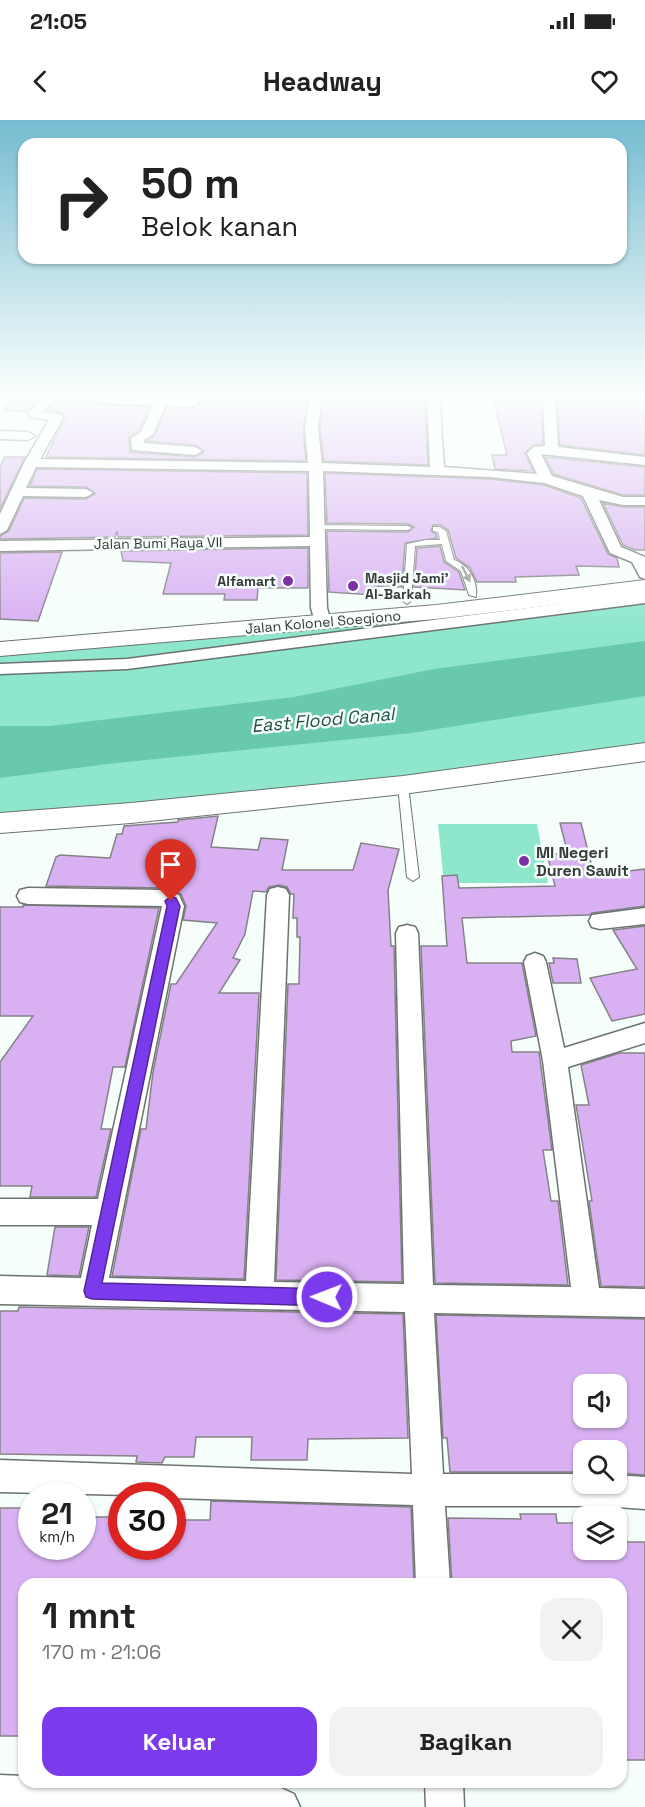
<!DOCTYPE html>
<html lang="id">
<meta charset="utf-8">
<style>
body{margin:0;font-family:"Space Grotesk",sans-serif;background:#f2f2f2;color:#222;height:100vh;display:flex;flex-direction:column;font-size:22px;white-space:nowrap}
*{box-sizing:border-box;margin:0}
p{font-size:20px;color:#767676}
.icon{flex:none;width:33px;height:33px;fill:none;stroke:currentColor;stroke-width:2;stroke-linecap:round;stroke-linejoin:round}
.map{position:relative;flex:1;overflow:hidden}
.details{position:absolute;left:18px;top:1458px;width:609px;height:210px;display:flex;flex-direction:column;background:#fff;border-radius:18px;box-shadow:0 2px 4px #0004}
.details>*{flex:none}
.hud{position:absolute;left:18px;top:18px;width:609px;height:126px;border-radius:18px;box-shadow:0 2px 4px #0004;background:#fff;color:#222;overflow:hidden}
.controls{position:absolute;left:573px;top:1254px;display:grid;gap:12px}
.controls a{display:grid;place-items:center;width:54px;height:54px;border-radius:12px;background:#fff;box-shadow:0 2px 4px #0004;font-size:30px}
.speed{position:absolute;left:18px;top:1362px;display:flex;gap:12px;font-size:30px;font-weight:700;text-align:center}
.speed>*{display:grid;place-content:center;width:78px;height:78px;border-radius:50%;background:#fff;box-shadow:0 2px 4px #0004;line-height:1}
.speed small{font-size:15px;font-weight:400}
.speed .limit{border:9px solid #d22;background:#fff;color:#111}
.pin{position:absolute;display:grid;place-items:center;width:51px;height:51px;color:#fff;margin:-62px -26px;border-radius:50% 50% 50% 0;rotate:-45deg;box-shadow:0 0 6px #0007}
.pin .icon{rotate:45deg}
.me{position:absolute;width:66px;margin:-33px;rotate:271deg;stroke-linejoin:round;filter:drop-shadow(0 0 4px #0008)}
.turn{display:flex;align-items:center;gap:21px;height:126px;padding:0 24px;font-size:27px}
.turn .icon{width:78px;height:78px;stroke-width:2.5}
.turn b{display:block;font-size:42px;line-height:51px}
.round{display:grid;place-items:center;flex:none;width:63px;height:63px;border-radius:18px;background:#f2f2f2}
.headline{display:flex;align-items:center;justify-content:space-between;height:102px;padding:0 24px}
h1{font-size:36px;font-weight:800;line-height:45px}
.button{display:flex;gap:12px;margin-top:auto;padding:12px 24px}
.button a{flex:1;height:69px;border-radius:18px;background:#7c3aed;color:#fff;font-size:24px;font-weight:800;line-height:69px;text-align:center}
.button a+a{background:#f2f2f2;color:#222}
.status{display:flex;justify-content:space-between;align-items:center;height:42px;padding:0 30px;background:#fff;direction:ltr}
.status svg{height:16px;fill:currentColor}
header{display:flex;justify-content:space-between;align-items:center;height:78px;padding:0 24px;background:#fff;font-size:27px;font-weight:800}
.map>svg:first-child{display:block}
.green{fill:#8ee7cd}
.water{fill:#68c9af}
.building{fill:#d9b1f3;stroke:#858287;stroke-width:1.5;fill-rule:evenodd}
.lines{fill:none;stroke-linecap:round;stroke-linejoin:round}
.lane-casing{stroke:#6b7270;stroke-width:2}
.street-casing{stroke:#6b7270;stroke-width:3}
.secondary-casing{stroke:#6b7270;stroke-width:2}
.primary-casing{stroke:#6b7270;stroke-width:2}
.lane{fill:#fff;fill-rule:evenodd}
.street{fill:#fff;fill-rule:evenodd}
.secondary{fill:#fff;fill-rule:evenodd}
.primary{fill:#fff;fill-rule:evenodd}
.oneway{fill:#9b9c9c}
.route{fill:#7c3aed;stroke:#51269a;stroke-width:1.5}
.poi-dot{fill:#7b31a3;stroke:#f6fefb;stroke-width:2}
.labels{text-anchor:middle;stroke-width:5;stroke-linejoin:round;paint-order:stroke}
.far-street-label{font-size:14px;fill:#373a39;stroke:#f6fefb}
.far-poi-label{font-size:14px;font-weight:bold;fill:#373a39;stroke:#f6fefb;text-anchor:start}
.poi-label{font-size:16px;font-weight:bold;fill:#373a39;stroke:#f6fefb;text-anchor:start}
.water-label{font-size:18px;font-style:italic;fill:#244f44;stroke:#f6fefb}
</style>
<div class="status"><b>21:05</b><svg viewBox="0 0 49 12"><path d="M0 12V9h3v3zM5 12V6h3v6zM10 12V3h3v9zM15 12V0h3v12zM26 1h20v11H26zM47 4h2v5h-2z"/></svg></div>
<header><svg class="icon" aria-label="back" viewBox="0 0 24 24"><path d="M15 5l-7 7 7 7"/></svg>Headway<svg class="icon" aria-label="heart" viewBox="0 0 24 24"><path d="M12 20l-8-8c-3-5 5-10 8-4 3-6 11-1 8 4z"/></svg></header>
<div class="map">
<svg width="645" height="1687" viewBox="0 0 645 1687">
<rect width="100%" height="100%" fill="#f6fefb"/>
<g class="green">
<path d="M645,467V632L0,703V529Z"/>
<path d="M438,704H537L548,763H444Z"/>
</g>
<path class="water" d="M645,521V576L412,613L107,644L0,658V606H50L294,577L434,549Z"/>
<g class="building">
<path d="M15,273H45L27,292L4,290Z"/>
<path d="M173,273H308L303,310L306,341L46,337L65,297L62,293L47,290L56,281L69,278L105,285L150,287L139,310L129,318L130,332L196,337L204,332L196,325L147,321L155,315L166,288L192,289L200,283L196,278L172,276Z"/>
<path d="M324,273H417V276L425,277L428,345L324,341L320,310Z"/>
<path d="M501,273H541L543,324L533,325L525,333L533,351L495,349L492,335H507L493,278H501Z"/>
<path d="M557,273H645V335L560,325Z"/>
<path d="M5,337H25L0,389V347Z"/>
<path d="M545,337L645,347V375H623L554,354Z"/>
<path d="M37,349L307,353L308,415L118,417L117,411L115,417L0,419V416L9,411L24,378L86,379L95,374L86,367L30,366Z"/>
<path d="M325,353L489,359L544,365L581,378L608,434L617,438L619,447L576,446L579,455L515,457L516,462H477L470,448L456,438L448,410L440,405H433L431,411L436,414L437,418L405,423L402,467L375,466L373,475L329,472L327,411L408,412L414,407L408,404L327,403Z"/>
<path d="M603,383L623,387H645V430H635L623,425Z"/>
<path d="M440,426L444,442L459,452L465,470L414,467L417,428Z"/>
<path d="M308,428V468H258L257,480H224L225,474H163L171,443L123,441L121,431Z"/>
<path d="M62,432L38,501L0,499V433Z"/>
<path d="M218,696L211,727L258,730L261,718L288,720L282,750H353L361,723L399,729L388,770L391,826H394L402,1162L276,1160L288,864H299L300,817H297V798H293L294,774H291L287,767L279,765L269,767L266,772L253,771L245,814L233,838L240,840L219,873H259L244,1159L112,1156L141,1009H146L153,952L171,864H176L217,803L183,800L186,786L181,774L166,768L46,766L56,737L60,735L110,738L117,714H122L124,706L178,702V700Z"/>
<path d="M560,703H581L594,755L645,749V786L592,793L589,795L462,798L467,843H522L536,916L511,921L512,932H539L552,1030H543L551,1081H558L568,1165L435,1163L421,826H447L442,756L457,755L459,768L555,766L547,734H568Z"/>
<path d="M23,785L159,788L125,947H113L101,1009H111L96,1077H30L32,1066H0V942L33,896H0V787H23Z"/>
<path d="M645,806V894L612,901L590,858L637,849L613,810Z"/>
<path d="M553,838L577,839L581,863H553L549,843H554Z"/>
<path d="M620,933H645V1167L601,1166L589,1081H592L576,985H589L581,945Z"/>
<path d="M55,1107H89L79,1156L47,1155Z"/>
<path d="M19,1187L403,1194L408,1318L308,1319L307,1340H251L252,1317H196L194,1337H165L162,1343L136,1342L137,1336L0,1334V1191H18Z"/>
<path d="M436,1195L645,1199V1355L616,1353V1330H584V1352H450L447,1318H443ZM584,1264H616V1298H584Z"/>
<path d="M211,1381L411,1387L414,1464H24V1616H0V1388H25L24,1391H32V1426H82V1397H122V1426H172V1400H210Z"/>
<path d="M520,1394H556L557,1403H584V1430H616V1422H645V1640H621V1464H452L448,1398L521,1399Z"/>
</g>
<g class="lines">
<defs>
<g id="lane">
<path d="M313,405L408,406L412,408L408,410L316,409L312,407Z"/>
<path d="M433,407H439L446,411L454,440C469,445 478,461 476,477L469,475L461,451L446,441L442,424L415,426L411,481L407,484L403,481L407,424L426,420H440L438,412L433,411Z"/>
<path d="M403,662L408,665L419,757L413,761L407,757L398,665Z"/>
</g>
<g id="street">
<path d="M48,273H107L109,275L157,278L159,273H171L169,278L196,280L198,283L192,287L165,286L153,314L144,320V323L195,327L202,331L195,335L132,330L131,318L141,312L153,285L105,283C92,279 72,272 57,278C52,280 47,288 43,292L62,295L63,298L40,339L308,343L305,310L310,273H322L318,310L322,343L430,347L427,273H439L444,347L537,354L527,333L534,327L545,326L543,273H555L558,327L645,337V345L541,334L552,356L623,377H645V385H623L599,380L621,427L645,437V459L640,457L632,442L610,433L583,376L544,363L489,357L323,351L327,488L331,502L323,507L315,502L311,488L310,426L0,431V421L310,417L309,351L36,347L26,368L86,369L93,373L86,377L23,376L7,410L0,414V394L24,343L49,300L30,297L28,294Z"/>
<path d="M0,311L28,312L35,316L28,320L0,319Z"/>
<path d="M645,473V483L127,549L0,554V544L127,539Z"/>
<path d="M278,767L286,769L289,775L274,1162L404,1164L396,813L399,807L407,805L415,807L418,813L433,1165L571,1167L543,941L524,842L527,836L535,833L543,836L546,842L564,928L645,903V923L568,947L599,1168L645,1169V1197L434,1193L443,1354H584V1364H616V1355L645,1357V1389L602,1386H445L450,1464H416L413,1385L172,1378V1376L0,1372V1340L412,1354L405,1192L0,1184V1156L81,1158L92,1105H0V1079H98L162,786L28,784L20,782L17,776L20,770L28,768L165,770L179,775L184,786L109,1158L246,1161L267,775L270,769Z"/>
<path d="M645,788V804L600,809L592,807L589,801L592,795Z"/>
<path d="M0,1655L24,1656V1662H146L281,1668L294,1674L300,1687H0Z"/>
<path d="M425,1662H463L464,1687H426Z"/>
</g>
<path id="secondary" d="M645,623V641L403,674L131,703L0,713V693L131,683L403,656Z"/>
<path id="primary" d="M645,460V474L436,499L0,536V522L436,485Z"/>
</defs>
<use href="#lane" class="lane-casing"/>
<use href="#street" class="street-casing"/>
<use href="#secondary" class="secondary-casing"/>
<use href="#primary" class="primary-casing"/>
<use href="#lane" class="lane"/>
<use href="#street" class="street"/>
<use href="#secondary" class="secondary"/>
<use href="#primary" class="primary"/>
</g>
<defs><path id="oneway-solid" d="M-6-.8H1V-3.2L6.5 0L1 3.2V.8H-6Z" transform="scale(1.5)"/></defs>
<use class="oneway" href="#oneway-solid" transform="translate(466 454) rotate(63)"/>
<linearGradient id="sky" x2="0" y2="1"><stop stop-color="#75bcd1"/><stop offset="0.54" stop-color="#fbfffd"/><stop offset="1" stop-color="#fbfffd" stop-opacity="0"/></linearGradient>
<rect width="645" height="509" fill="url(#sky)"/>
<path class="route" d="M171,776L176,778L180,786L102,1163L327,1169L334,1171L336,1177L334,1183L327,1186L92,1179L86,1177L84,1171L158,828L167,786L165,781Z"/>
<g class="poi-dot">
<circle cx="288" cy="461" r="6"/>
<circle cx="353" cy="466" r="6"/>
<circle cx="524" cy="741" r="6"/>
</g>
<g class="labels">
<g class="far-street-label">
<text transform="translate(158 423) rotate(-1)" y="5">Jalan Bumi Raya VII</text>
<text transform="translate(323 502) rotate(-5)" y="5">Jalan Kolonel Soegiono</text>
</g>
<g class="far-poi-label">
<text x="365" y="463">Masjid Jami'<tspan x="365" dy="16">Al-Barkah</tspan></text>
<text x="276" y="466" text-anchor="end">Alfamart</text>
</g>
<g class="poi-label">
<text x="536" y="738">MI Negeri<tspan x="536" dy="18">Duren Sawit</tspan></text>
</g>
<g class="water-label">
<text transform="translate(323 600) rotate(-5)" y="6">East Flood Canal</text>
</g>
</g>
</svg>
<div class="controls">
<a><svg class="icon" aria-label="sound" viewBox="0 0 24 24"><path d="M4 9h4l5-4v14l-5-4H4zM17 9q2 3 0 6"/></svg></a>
<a><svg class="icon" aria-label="search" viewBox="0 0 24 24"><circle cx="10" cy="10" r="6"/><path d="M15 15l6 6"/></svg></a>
<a><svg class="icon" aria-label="layers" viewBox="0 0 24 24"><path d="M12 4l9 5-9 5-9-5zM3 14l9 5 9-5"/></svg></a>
</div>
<div class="speed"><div>21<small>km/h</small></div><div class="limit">30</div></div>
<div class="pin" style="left:171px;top:781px;background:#d93025"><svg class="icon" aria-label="arrive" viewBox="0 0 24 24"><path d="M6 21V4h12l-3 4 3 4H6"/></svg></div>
<svg class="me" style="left:327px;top:1177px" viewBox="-20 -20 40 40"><circle r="17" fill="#7c3aed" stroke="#fff" stroke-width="3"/><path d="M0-11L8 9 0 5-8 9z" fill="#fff"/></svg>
<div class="hud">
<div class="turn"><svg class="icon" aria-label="right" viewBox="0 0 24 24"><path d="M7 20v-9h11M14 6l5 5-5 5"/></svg><div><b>50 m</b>Belok kanan</div></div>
</div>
<section class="details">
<div class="headline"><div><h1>1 mnt</h1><p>170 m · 21:06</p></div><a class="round"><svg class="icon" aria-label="close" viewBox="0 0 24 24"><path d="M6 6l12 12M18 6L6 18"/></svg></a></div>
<div class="button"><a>Keluar</a><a>Bagikan</a></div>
</section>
</div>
